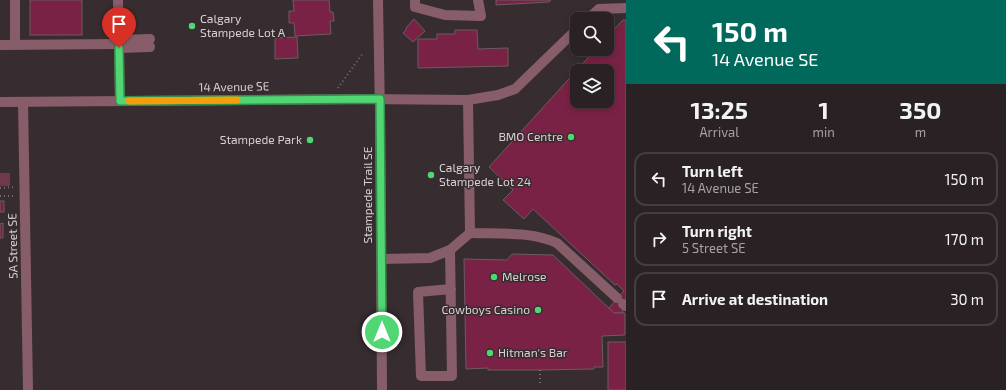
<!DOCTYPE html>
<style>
body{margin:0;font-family:"Exo 2",sans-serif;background:#352e30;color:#f1f3f6;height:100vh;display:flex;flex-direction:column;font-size:15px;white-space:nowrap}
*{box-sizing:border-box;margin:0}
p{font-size:13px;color:#a5a3a6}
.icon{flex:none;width:22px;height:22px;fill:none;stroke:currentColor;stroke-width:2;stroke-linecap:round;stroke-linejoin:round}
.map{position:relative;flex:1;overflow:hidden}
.side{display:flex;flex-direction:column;background:#292123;width:380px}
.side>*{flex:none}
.banner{background:#00695c;color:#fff;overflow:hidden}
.controls{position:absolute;left:570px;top:12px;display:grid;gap:8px}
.controls a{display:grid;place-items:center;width:44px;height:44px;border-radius:8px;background:#292123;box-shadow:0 2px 6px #0003,0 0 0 1px #453e41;font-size:20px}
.pin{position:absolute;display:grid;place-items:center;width:34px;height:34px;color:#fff;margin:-41px -17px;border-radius:50% 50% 50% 0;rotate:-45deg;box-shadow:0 0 4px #0007}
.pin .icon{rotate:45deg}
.me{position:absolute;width:44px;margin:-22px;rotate:0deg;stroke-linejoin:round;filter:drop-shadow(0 0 3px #0008)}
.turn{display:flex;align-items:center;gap:14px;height:84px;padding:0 20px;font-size:18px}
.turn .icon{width:52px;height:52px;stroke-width:2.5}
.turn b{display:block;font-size:28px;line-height:34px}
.eta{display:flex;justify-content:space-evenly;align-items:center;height:68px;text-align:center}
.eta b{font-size:24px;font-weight:700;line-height:28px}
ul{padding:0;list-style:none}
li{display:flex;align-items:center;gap:12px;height:54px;margin:0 8px 6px;padding:0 12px;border:2px solid #453e41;border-radius:12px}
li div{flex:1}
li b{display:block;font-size:15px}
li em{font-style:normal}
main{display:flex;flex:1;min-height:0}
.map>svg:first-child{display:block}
.green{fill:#6f384b}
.building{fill:#7a2146;stroke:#6a5d60;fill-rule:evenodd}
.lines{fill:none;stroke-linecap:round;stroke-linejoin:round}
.path{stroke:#786e71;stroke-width:2;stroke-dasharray:1 3;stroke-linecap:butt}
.minor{stroke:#875d6a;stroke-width:10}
.route-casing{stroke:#358b4b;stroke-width:10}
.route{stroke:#51d674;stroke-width:7}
.slow{stroke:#f59e0b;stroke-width:7}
.poi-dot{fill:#51d674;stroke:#372c2f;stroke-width:1.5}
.labels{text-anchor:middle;stroke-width:3;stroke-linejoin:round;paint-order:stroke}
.poi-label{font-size:12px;fill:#d8d0d2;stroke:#372c2f;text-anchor:start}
.street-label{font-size:12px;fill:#d8d0d2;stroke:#372c2f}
</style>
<main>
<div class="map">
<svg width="626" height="390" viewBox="0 0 626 390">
<rect width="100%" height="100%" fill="#372c2f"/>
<rect class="green" x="0" y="173" width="10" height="13"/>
<g class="building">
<rect x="30" y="0" width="52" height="35"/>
<path d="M293,0H329L330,12H333L334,21H330L331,34L295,36L294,23H289V11H294Z"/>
<path d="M496,0H551L549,2L496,5Z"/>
<path d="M414,19L425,31L413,42L403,33L406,30V28Z"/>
<path d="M623,20H626V301L622,305L623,313H614L609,308L624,291L617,284L615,285L533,209L524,219L503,200L513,190L489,167L596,49H607V37ZM577,71H607V101H577Z"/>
<path d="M455,30H477L478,49L508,48V66L418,68V39H437V34H455Z"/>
<path d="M297,37L298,58L275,59V38Z"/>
<rect x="0" y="201" width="4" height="11"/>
<path d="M3,223V238H0V224Z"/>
<path d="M512,254L553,255L614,313H625V335L602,336L603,367H594V369L540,370H488V368L466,369L464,259L507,260Z"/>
<rect x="608" y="342" width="18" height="48"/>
</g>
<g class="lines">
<g class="path">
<path d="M338,88L363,53"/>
<path d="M0,188L14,187"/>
<path d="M0,196H14"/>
<path d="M540,370V383"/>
</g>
<g class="minor">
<path d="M15,0V45"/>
<path d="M118,0L120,101"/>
<path d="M378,0L380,114L382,390"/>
<path d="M415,0V7L445,15L481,16L478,0"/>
<path d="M588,19L599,9L626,8"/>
<path d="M119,40L150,39"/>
<path d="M0,45L119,44"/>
<path d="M119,48L150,47"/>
<path d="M468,100L470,233C499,234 530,231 557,243L617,298"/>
<path d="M0,102L364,99L468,100L498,95L515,89L577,29"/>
<path d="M23,102L28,390"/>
<path d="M450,250L452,376H421L418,292L451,289"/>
<path d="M382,259L430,258L450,250L470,233"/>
<path d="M623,304L626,306"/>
</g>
</g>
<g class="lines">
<defs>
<path id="route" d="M119,48L120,101L380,99L382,332"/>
</defs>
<use href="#route" class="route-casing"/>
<use href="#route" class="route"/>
<path class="slow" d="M129,101L237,100"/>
</g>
<g class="poi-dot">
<circle cx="192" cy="26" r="4"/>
<circle cx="571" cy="137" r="4"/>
<circle cx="310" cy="140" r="4"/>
<circle cx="431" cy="175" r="4"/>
<circle cx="494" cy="277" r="4"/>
<circle cx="538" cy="310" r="4"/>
<circle cx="490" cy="353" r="4"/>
</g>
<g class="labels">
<g class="poi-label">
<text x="200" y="23">Calgary<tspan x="200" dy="14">Stampede Lot A</tspan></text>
<text x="563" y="141" text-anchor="end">BMO Centre</text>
<text x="302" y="144" text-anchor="end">Stampede Park</text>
<text x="439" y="172">Calgary<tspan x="439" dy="14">Stampede Lot 24</tspan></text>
<text x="502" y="281">Melrose</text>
<text x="530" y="314" text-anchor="end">Cowboys Casino</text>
<text x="498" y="357">Hitman's Bar</text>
</g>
<g class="street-label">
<text transform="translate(234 87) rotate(-1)" y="4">14 Avenue SE</text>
<text transform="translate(368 195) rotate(-90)" y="4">Stampede Trail SE</text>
<text transform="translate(13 246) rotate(-91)" y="4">5A Street SE</text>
</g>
</g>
</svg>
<div class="controls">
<a><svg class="icon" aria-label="search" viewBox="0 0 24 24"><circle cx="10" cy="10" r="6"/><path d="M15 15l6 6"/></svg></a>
<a><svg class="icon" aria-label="layers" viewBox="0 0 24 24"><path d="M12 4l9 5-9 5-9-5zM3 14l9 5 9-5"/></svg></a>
</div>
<div class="pin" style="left:119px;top:48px;background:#d93025"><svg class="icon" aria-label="arrive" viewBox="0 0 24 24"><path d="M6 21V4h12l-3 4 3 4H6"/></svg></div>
<svg class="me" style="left:382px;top:332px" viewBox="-20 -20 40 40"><circle r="17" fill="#51d674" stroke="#fff" stroke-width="3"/><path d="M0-11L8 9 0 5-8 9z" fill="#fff"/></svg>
</div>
<section class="side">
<div class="banner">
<div class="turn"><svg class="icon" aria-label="left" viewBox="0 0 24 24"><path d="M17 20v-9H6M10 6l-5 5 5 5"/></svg><div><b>150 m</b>14 Avenue SE</div></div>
</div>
<div class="eta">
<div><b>13:25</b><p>Arrival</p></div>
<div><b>1</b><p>min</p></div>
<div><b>350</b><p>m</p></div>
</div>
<ul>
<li><svg class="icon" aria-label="left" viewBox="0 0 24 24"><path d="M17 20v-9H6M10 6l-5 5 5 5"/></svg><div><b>Turn left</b><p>14 Avenue SE</p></div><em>150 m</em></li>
<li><svg class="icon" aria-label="right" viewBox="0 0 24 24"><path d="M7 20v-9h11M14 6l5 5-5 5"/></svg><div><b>Turn right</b><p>5 Street SE</p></div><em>170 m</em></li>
<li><svg class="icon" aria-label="arrive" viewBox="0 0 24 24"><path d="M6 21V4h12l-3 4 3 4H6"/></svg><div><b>Arrive at destination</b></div><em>30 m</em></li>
</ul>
</section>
</main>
